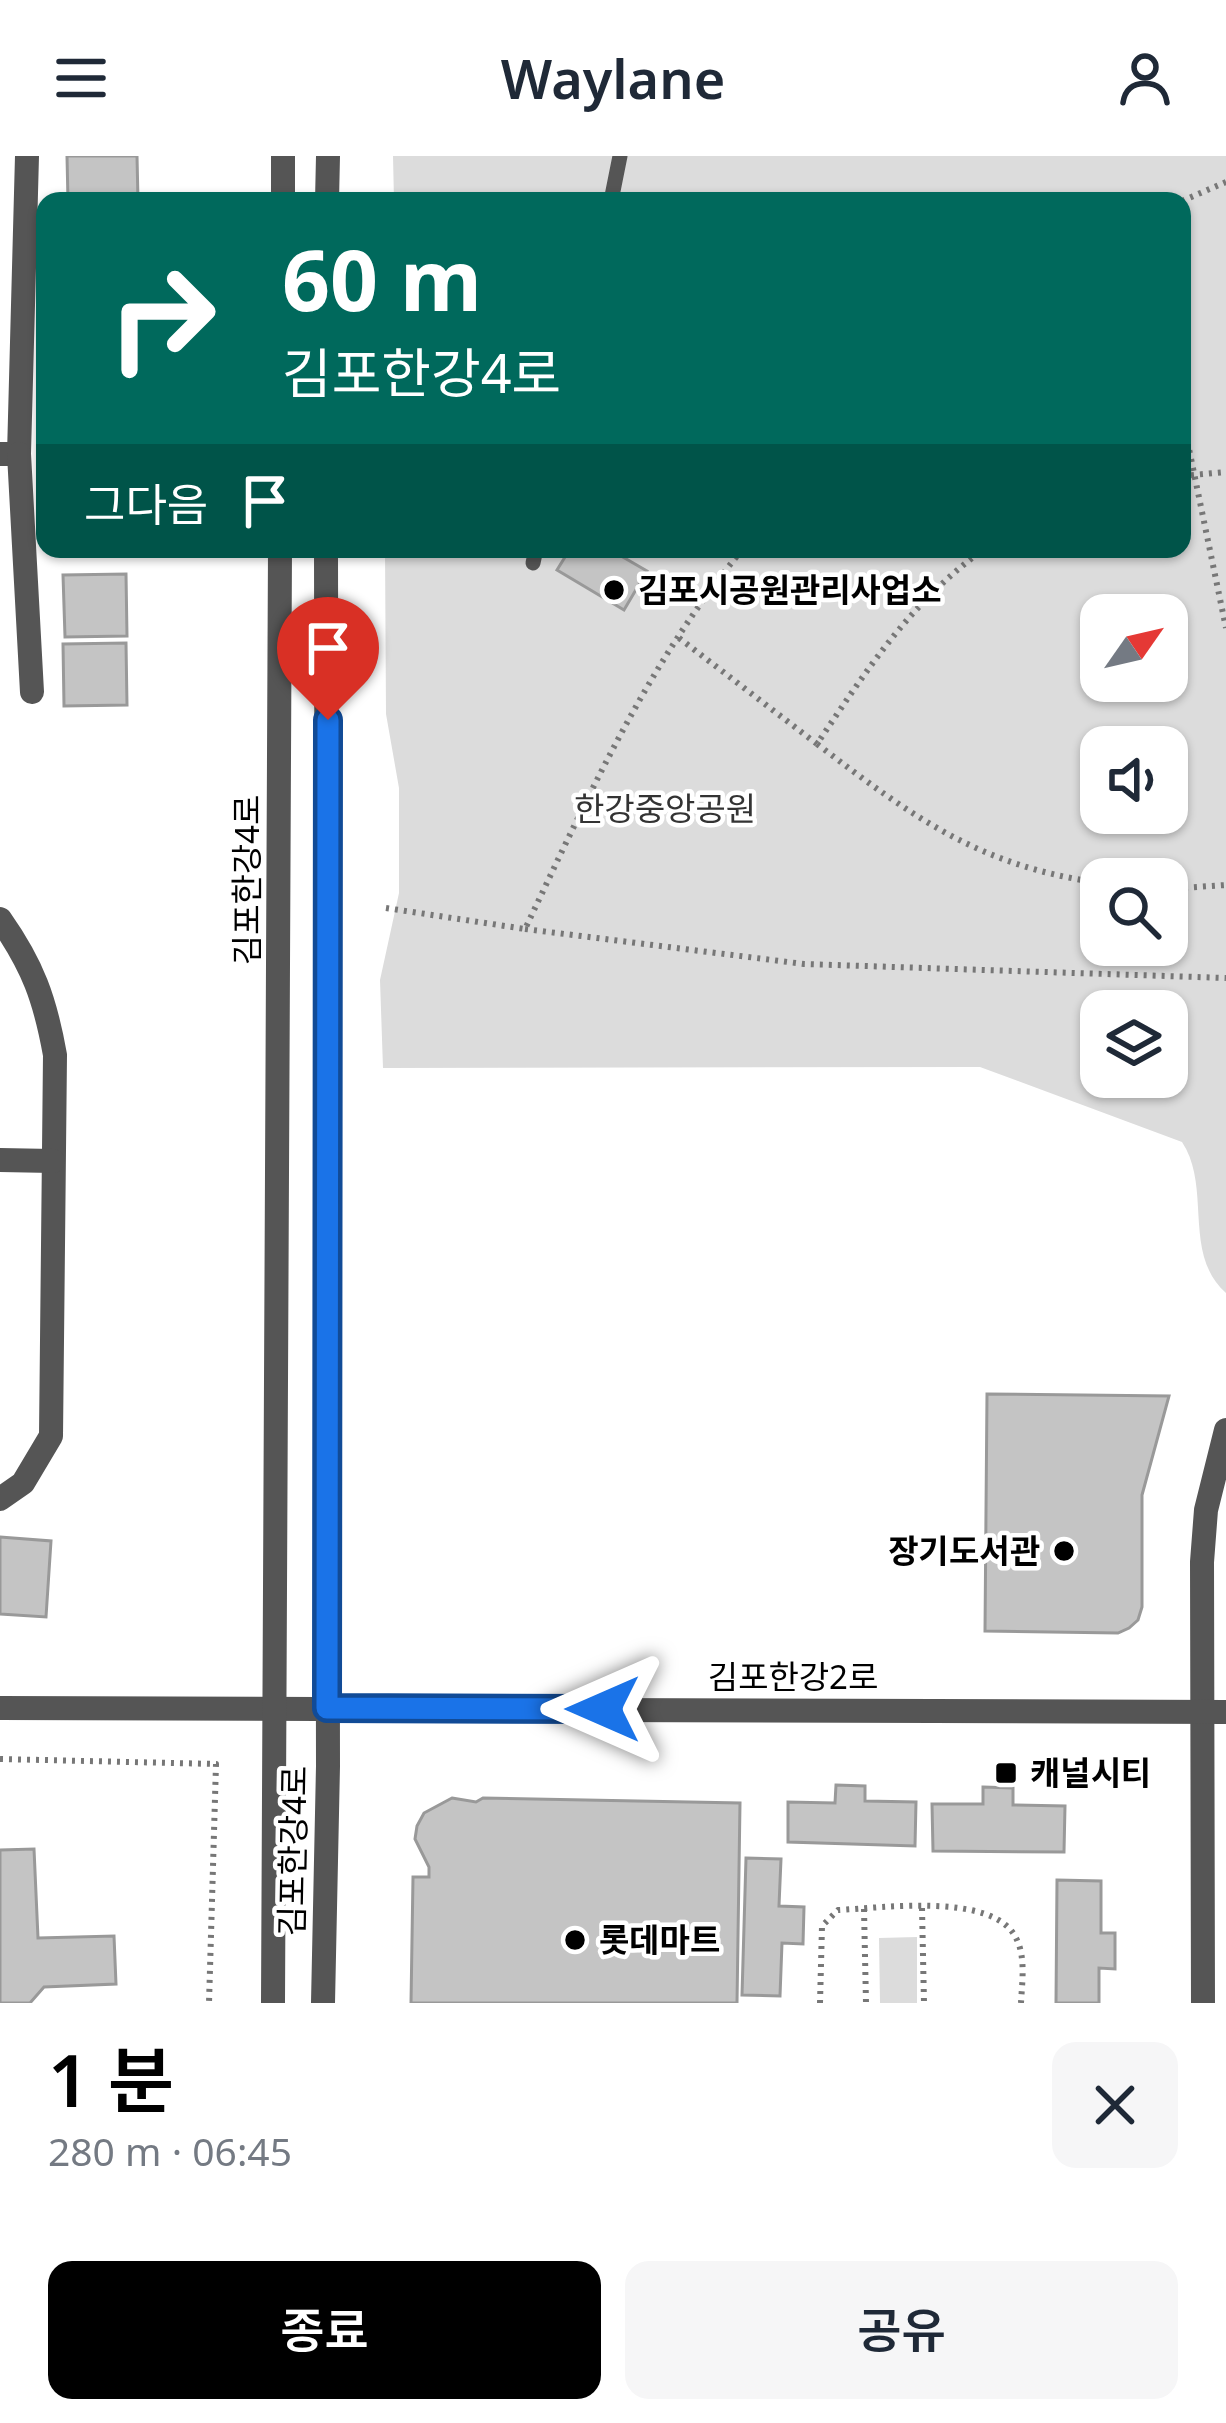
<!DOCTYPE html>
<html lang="ko">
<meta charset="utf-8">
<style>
body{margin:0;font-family:"Noto Sans","Noto Sans KR",sans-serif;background:#f6f6f7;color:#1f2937;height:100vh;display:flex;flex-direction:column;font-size:45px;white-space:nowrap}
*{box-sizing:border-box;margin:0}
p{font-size:39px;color:#747a83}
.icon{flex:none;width:66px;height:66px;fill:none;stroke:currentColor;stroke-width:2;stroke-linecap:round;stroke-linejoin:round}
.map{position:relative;height:1847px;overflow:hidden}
.panel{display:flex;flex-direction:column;background:#fff;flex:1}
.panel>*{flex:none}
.guide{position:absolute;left:36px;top:36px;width:1155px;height:366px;border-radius:24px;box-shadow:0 3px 9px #0004;background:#00695c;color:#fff;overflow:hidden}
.needle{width:78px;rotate:56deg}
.controls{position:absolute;left:1080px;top:438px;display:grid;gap:24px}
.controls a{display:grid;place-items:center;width:108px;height:108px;border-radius:24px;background:#fff;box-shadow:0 3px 9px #0004;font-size:60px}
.pin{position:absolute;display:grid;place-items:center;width:102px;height:102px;color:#fff;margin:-123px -51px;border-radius:50% 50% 50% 0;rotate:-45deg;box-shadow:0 0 12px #0007}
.pin .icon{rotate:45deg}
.me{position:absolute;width:132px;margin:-66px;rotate:270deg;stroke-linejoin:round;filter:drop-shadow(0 0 9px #0008)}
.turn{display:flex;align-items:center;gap:42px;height:252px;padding:0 48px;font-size:54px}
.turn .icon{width:156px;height:156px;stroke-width:2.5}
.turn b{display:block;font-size:84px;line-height:102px}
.then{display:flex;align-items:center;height:114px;padding:0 48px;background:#0003;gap:24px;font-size:45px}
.round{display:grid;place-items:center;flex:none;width:126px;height:126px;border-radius:24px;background:#f6f6f7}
.headline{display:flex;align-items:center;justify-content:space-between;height:204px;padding:0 48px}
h1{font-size:72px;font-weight:600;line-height:90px;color:#000}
.primary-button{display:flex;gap:24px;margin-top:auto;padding:24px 48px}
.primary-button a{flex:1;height:138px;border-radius:24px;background:#000;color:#fff;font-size:48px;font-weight:600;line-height:138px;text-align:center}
.primary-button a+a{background:#f6f6f7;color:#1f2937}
header{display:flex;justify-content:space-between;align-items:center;height:156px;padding:0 48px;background:#fff;font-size:54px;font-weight:600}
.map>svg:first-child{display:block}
.green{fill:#dcdcdc;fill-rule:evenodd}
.building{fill:#c4c4c4;stroke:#999;stroke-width:3}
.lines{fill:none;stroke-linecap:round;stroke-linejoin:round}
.path{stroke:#777;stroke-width:6;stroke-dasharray:3 6;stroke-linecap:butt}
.service{stroke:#555;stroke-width:15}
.minor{stroke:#555;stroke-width:24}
.tertiary{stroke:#555;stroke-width:24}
.route-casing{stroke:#114b97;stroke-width:30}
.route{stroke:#1a73e8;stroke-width:21}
.poi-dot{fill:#000;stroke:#fff;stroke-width:4.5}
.labels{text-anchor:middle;stroke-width:9;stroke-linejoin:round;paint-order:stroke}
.poi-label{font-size:33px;font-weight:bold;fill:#000;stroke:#fff;text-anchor:start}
.park-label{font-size:33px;fill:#333;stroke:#fff}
.street-label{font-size:33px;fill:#000;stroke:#fff}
</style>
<header><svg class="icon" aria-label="menu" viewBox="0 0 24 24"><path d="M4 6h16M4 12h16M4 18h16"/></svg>Waylane<svg class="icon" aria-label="person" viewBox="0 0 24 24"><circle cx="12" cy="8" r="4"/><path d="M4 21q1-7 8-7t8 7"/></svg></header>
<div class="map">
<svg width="1226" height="1847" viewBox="0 0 1226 1847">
<rect width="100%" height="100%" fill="#fff"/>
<g class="green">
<path d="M393,0H1226V1137C1182,1098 1212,1031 1182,986L980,911L383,912L380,824L399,737V632L386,558L385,393H1182V45H394ZM1101,459H1167V525H1101ZM1101,591H1167V657H1101ZM1101,723H1167V789H1101ZM1101,855H1167V921H1101Z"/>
<path d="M917,1781V1847H880L879,1782Z"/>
</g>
<g class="building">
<path d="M67,0H137L138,45H68Z"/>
<path d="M570,393H619L616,397L647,415L624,454L557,414Z"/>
<path d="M126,418L127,480L65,481L63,419Z"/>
<path d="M126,487L127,549L64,550L63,488Z"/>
<path d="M987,1238L1169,1240L1142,1339V1451L1138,1464L1129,1472L1118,1477L985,1475Z"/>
<path d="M0,1381L51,1385L46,1461L0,1458Z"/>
<path d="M836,1629L865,1630V1645L916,1646L915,1690L788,1686V1646L835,1647Z"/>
<path d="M983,1631L1013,1632V1649L1065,1650L1064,1696L933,1695L932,1648H983Z"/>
<path d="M452,1642L476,1646L483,1642L740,1647L737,1847H411L413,1721H429V1711L415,1683L417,1670L424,1657Z"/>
<path d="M34,1693L38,1782L114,1780L116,1828L44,1831L30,1847H0V1694Z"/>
<path d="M746,1702L781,1703L779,1750L804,1751L803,1788L782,1787L780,1840L742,1839Z"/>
<path d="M1057,1724L1101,1725V1777H1115V1813L1099,1812V1847H1056Z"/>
</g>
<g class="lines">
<g class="path">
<path d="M1182,45L1226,26"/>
<path d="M1182,259L1226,472"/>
<path d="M1182,320L1226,316"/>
<path d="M679,482L817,588C868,512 909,448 984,393"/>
<path d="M817,588C913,661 978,710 1101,727"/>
<path d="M1167,733L1226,729"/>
<path d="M386,752L525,773C587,643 649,504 743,393"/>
<path d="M525,773L804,808L1226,822"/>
<path d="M0,1603L216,1608L209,1847"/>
<path d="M922,1752L924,1847"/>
<path d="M864,1753L866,1847"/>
<path d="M820,1847L822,1770L838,1754C882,1752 994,1736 1016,1782C1026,1801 1022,1826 1021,1847"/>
</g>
<g class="service">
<path d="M611,45L620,0"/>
<path d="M533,407L536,393"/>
</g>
<g class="minor">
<path d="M0,298H19L27,0"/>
<path d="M19,298L32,536"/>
<path d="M0,763C33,810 45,843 55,899L51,1280L23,1327L0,1343"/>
<path d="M0,1004L53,1005"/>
<path d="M1203,1847L1202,1406L1206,1354L1226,1274"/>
</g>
<g class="tertiary">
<path d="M283,45V0"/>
<path d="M327,45L328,0"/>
<path d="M0,1552L1226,1556"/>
<path d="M273,1847L280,393"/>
<path d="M323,1847L328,1610L326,393"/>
</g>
</g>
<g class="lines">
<defs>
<path id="route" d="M328,564L327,1552L603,1553"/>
</defs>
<use href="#route" class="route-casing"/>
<use href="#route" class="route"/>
</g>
<g class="poi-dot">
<circle cx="614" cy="434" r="12"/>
<circle cx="1064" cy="1395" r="12"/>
<rect x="994" y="1605" width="24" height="24" rx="6"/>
<circle cx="575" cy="1784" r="12"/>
</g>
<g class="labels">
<g class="poi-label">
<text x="638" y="446">김포시공원관리사업소</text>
<text x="1040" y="1407" text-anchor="end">장기도서관</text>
<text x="1030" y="1629">캐널시티</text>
<text x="599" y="1796">롯데마트</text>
</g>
<g class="park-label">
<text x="665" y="665">한강중앙공원</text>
</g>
<g class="street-label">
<text transform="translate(247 724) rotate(-90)" y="12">김포한강4로</text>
<text x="793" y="1533">김포한강2로</text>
<text transform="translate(293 1695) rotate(-89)" y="12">김포한강4로</text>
</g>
</g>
</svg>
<div class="controls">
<a><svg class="needle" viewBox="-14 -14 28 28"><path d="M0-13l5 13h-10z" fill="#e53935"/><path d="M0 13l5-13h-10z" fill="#747a83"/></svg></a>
<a><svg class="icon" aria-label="sound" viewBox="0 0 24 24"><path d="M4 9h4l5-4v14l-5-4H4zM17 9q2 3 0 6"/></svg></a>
<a><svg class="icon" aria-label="search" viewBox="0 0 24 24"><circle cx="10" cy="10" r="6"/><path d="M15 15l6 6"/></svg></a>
<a><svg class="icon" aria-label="layers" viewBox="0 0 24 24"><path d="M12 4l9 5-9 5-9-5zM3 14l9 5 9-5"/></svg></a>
</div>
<div class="pin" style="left:328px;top:564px;background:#d93025"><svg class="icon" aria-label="arrive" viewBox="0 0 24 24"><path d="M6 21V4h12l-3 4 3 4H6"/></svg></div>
<svg class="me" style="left:603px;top:1553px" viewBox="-20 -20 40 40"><path d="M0-17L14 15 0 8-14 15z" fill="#1a73e8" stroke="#fff" stroke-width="4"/></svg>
<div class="guide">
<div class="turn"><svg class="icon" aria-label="right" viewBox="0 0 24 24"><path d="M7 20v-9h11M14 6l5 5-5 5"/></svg><div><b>60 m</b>김포한강4로</div></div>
<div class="then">그다음<svg class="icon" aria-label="arrive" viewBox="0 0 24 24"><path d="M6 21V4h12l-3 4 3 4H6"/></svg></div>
</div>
</div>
<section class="panel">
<div class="headline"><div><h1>1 분</h1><p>280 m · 06:45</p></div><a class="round"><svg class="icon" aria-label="close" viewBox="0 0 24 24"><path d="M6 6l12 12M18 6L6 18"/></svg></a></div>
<div class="primary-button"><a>종료</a><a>공유</a></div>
</section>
